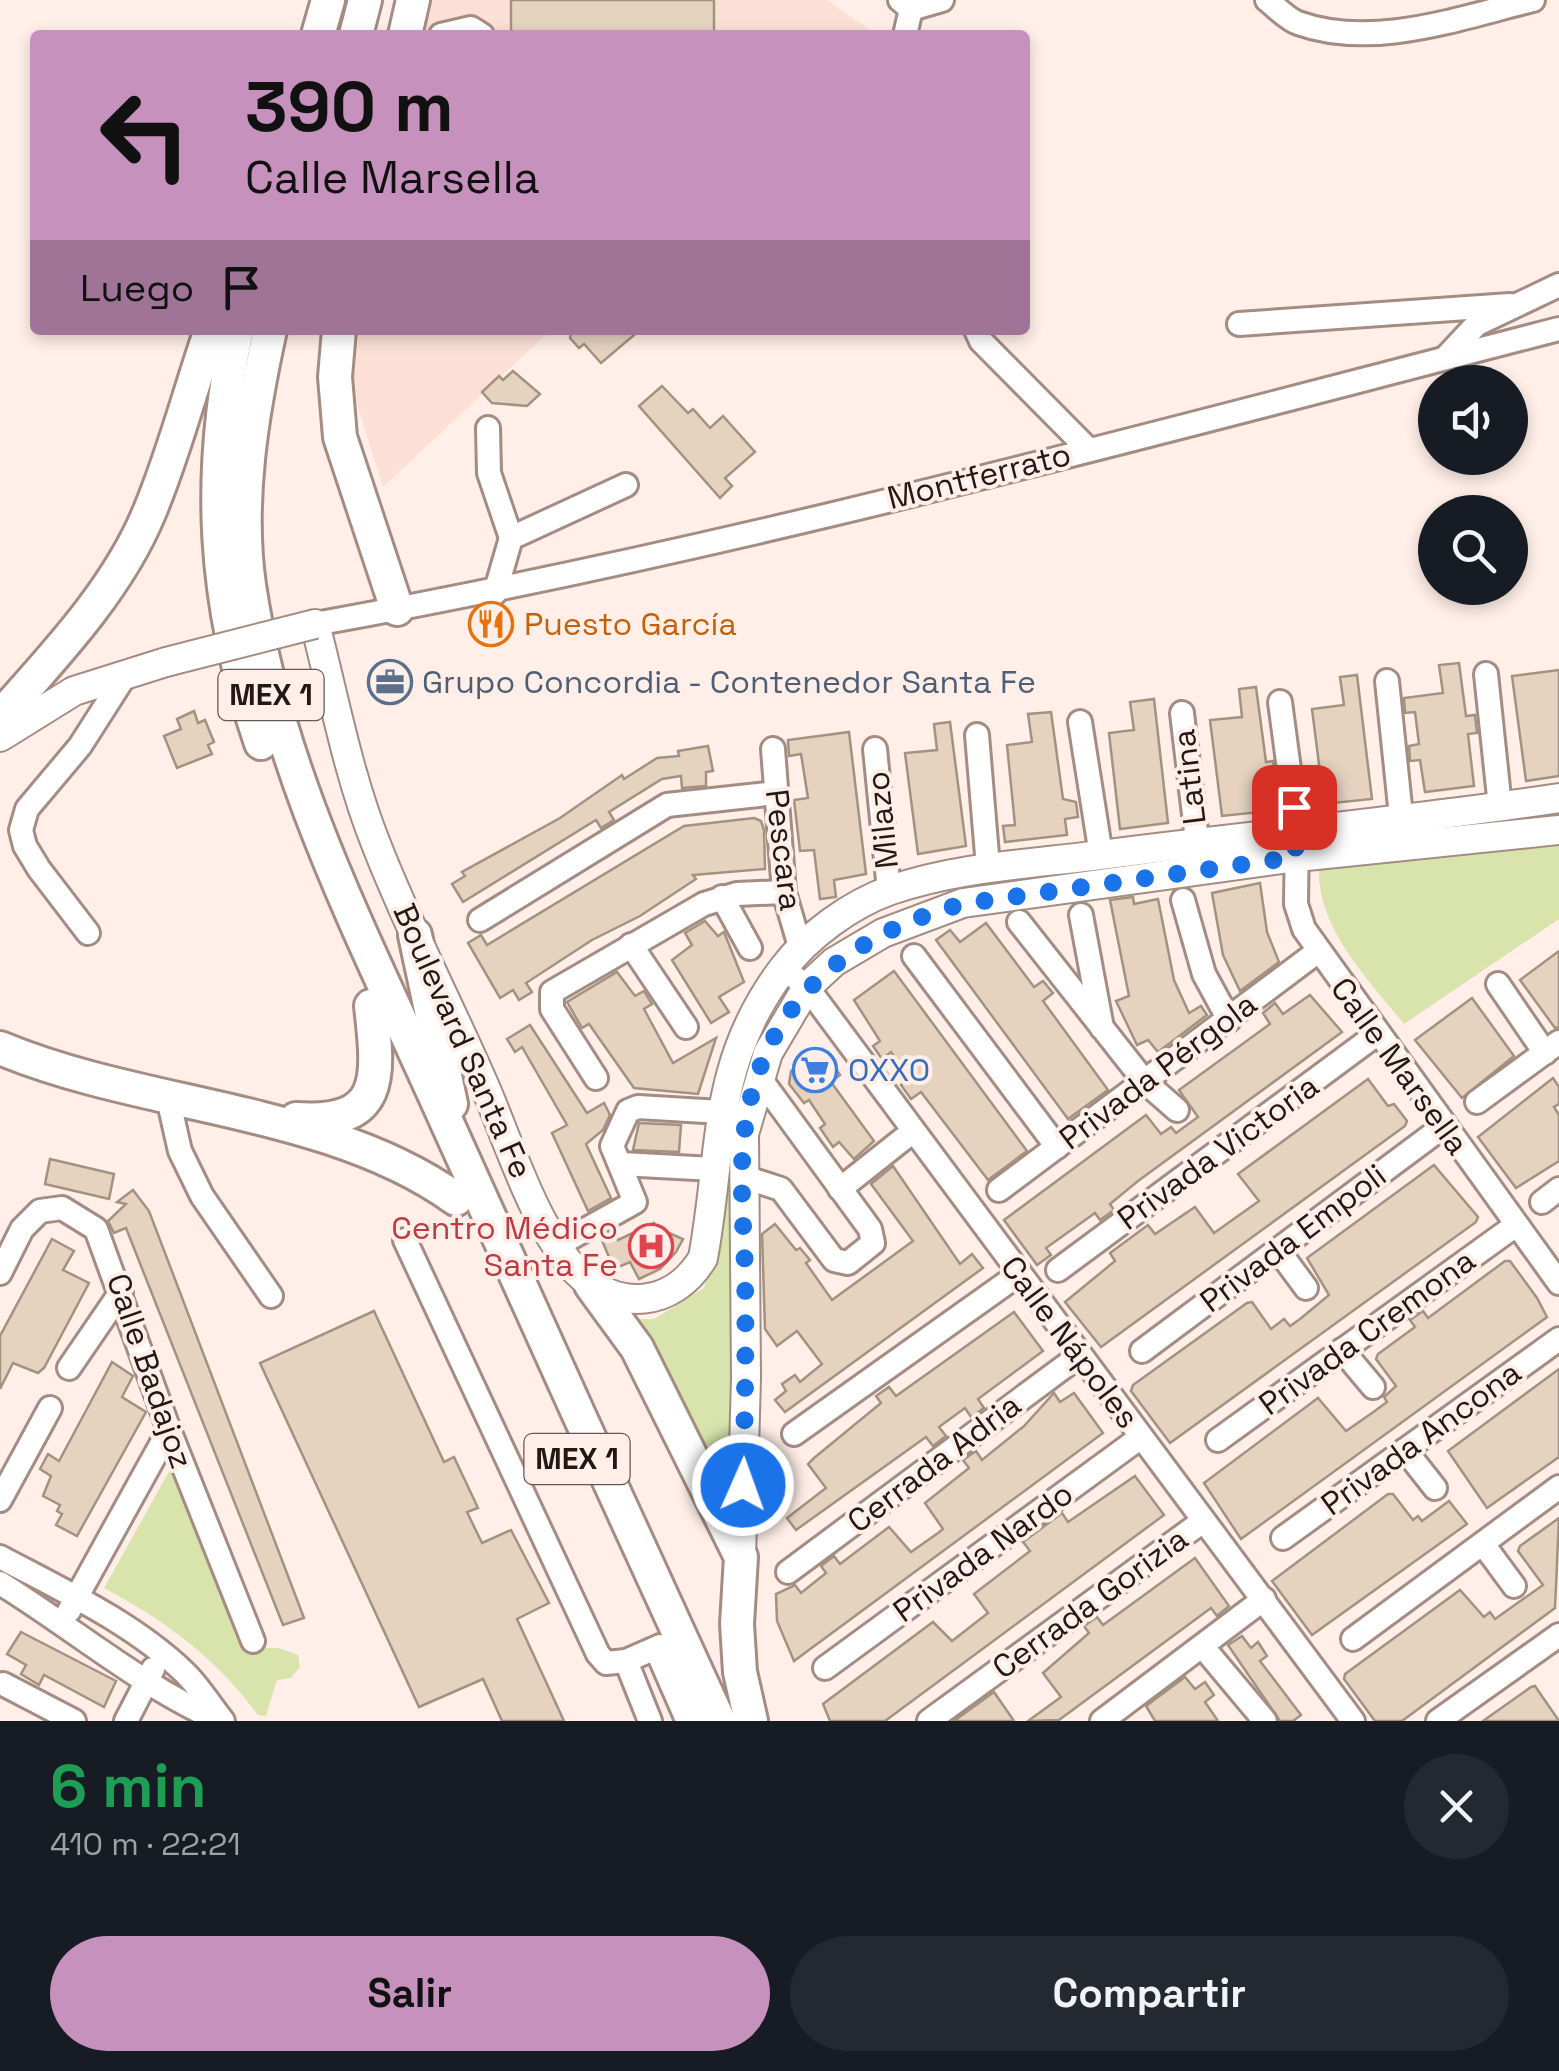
<!DOCTYPE html>
<html lang="es">
<meta charset="utf-8">
<style>
body{margin:0;font-family:"Space Grotesk",sans-serif;background:#242831;color:#f1f3f6;height:100vh;display:flex;flex-direction:column;font-size:38px;white-space:nowrap}
*{box-sizing:border-box;margin:0}
p{font-size:32px;color:#9ea1a6}
.icon{flex:none;width:55px;height:55px;fill:none;stroke:currentColor;stroke-width:2;stroke-linecap:round;stroke-linejoin:round}
.map{position:relative;height:1721px;overflow:hidden}
.details{display:flex;flex-direction:column;background:#171b24;flex:1}
.details>*{flex:none}
.top-card{position:absolute;left:30px;top:30px;width:1000px;height:305px;border-radius:10px;box-shadow:0 5px 15px #0003;background:#c791bd;color:#111;overflow:hidden}
.tools{position:absolute;left:1418px;top:365px;display:grid;gap:20px}
.tools a{display:grid;place-items:center;width:110px;height:110px;border-radius:50%;background:#171b24;box-shadow:0 5px 15px #0003;font-size:50px}
.pin{position:absolute;display:grid;place-items:center;width:85px;height:85px;color:#fff;margin:-42px;border-radius:20px;box-shadow:0 5px 15px #0006}
.me{position:absolute;width:110px;margin:-55px;rotate:2deg;stroke-linejoin:round;filter:drop-shadow(0 0 8px #0008)}
.turn{display:flex;align-items:center;gap:35px;height:210px;padding:0 50px;font-size:45px}
.turn .icon{width:130px;height:130px;stroke-width:2.5}
.turn b{display:block;font-size:70px;line-height:85px}
.then{display:flex;align-items:center;height:95px;padding:0 50px;background:#0003;gap:20px;font-size:38px}
.round{display:grid;place-items:center;flex:none;width:105px;height:105px;border-radius:52px;background:#242831}
.summary{display:flex;align-items:center;justify-content:space-between;height:170px;padding:0 50px}
h1{font-size:60px;font-weight:700;line-height:75px;color:#1e9e55}
.cta{display:flex;gap:20px;margin-top:auto;padding:20px 50px}
.cta a{flex:1;height:115px;border-radius:60px;background:#c791bd;color:#111;font-size:40px;font-weight:700;line-height:115px;text-align:center}
.cta a+a{background:#242831;color:#f1f3f6}
.map>svg:first-child{display:block}
.built{fill:#fce0d5}
.green{fill:#d8e4ac}
.building{fill:#e5d3c0;stroke:#a39280;stroke-width:2.5}
.lines{fill:none;stroke-linecap:round;stroke-linejoin:round}
.minor-casing{stroke:#a48c82;stroke-width:28}
.major-casing{stroke:#a48c82;stroke-width:32}
.highway-casing{stroke:#a48c82;stroke-width:38}
.minor{stroke:#fff;stroke-width:22}
.major{stroke:#fff;stroke-width:28}
.highway{stroke:#fff;stroke-width:32}
.major-bridge-casing{stroke:#a48c82;stroke-width:32;stroke-linecap:butt}
.major-bridge{stroke:#fff;stroke-width:28}
.route{stroke:#1a73e8;stroke-width:18;stroke-dasharray:0 32.4}
.labels{text-anchor:middle;stroke-width:8;stroke-linejoin:round;paint-order:stroke}
.shield{fill:#ffefe8;stroke:#645854;stroke-width:2.5}
.shield-label{font-size:30px;font-weight:bold;fill:#221815}
.street-label{font-size:32px;fill:#221815;stroke:#ffefe8}
.food-label{font-size:32px;fill:#c56008;stroke:#ffefe8;text-anchor:start}
.service-label{font-size:32px;fill:#4e5e75;stroke:#ffefe8;text-anchor:start}
.shop-label{font-size:32px;fill:#366cbe;stroke:#ffefe8;text-anchor:start}
.health-label{font-size:32px;fill:#be3a42;stroke:#ffefe8;text-anchor:end}
</style>
<div class="map">
<svg width="1559" height="1721" viewBox="0 0 1559 1721">
<rect width="100%" height="100%" fill="#ffefe8"/>
<g class="built">
<path d="M433,0H827L870,30L865,35H424Z"/>
<path d="M357,330H551L383,487L353,392Z"/>
</g>
<g class="green">
<path d="M1559,835V919L1404,1024C1367,978 1315,927 1319,864Z"/>
<path d="M732,1179L729,1493L731,1520L630,1319H654L704,1288L715,1252L725,1182Z"/>
<path d="M176,1459L256,1648H279L298,1655L300,1667L291,1678L277,1680L266,1716L258,1715C216,1658 166,1621 104,1588Z"/>
</g>
<g class="building">
<rect x="511" y="0" width="203" height="35"/>
<path d="M572,330H640L601,363L584,344L579,348L570,338Z"/>
<path d="M513,371L540,394L527,406L492,403L482,392L499,376L503,380Z"/>
<path d="M662,386L688,413L693,409L710,428L723,416L755,452L725,478L732,486L720,498L639,406Z"/>
<path d="M1459,663L1466,716L1475,715L1477,733L1468,734L1474,786L1425,792L1420,760L1410,761L1409,746L1419,744L1415,712L1405,713L1404,698L1443,693L1439,665Z"/>
<path d="M1559,670V776L1526,781L1512,676Z"/>
<path d="M1357,675L1372,799L1324,804L1312,709L1344,705L1340,677Z"/>
<path d="M1256,687L1266,762L1273,761L1275,778L1267,779L1270,811L1222,816L1210,720L1242,717L1239,689Z"/>
<path d="M1154,699L1168,823L1120,829L1109,733L1134,730L1130,702Z"/>
<path d="M194,711L198,723L205,720L214,742L208,745L212,754L177,768L164,736L181,729L177,719Z"/>
<path d="M1051,712L1063,799L1076,802L1078,817L1065,819L1067,835L1005,842L1003,826L1015,825L1007,745L1032,742L1028,714Z"/>
<path d="M950,722L966,846L918,854L905,753L937,750L934,724Z"/>
<path d="M849,732L866,874L834,880L836,897L820,899L814,850L800,851L794,800L808,798L801,754L789,756L788,740Z"/>
<path d="M708,746L713,771L706,772V786L682,788L681,776L662,779L609,812L614,820L601,828L596,820L463,902L452,884L465,876L462,872L560,818L622,775L624,779L657,758L679,756L678,751Z"/>
<path d="M754,818L761,821L764,830L765,869L693,875L696,879L640,916L592,940L526,983L532,992L519,1000L513,990L500,998L468,943L481,935L487,945L684,826Z"/>
<path d="M1260,883L1267,932L1279,962L1240,991L1223,955L1212,893Z"/>
<path d="M1133,897L1134,904L1158,899L1174,980L1189,1013L1201,1006L1207,1015L1158,1052L1148,1040L1137,1045L1116,1001L1129,996L1110,900Z"/>
<path d="M705,921L718,936L724,932L744,982L719,997L729,1012L711,1023L672,960L692,945L685,933Z"/>
<path d="M986,923L1034,987L1043,981L1053,993L1043,1001L1108,1090L1068,1119L936,940L950,930L960,942Z"/>
<path d="M1559,951V1027L1555,1028L1520,980Z"/>
<path d="M894,971L1027,1151L988,1180L921,1092L911,1099L901,1085L909,1079L891,1052L882,1059L873,1046L880,1041L854,1000Z"/>
<path d="M617,972L635,996L644,991L652,1004L644,1009L673,1063L716,1038L698,1094L634,1088L589,1024L582,1028L567,1002Z"/>
<path d="M1310,995L1342,1032L1138,1181L1110,1204L1114,1210L1100,1220L1095,1213L1046,1248L1051,1255L1037,1265L1004,1220L1146,1115L1161,1134L1171,1127L1176,1133L1198,1117L1179,1090L1270,1024L1263,1013L1275,1003L1283,1014Z"/>
<path d="M1472,998L1514,1056L1462,1098L1415,1040Z"/>
<path d="M530,1025L587,1113L604,1103L610,1115L603,1130L586,1144L611,1198L588,1211L552,1133L567,1125L522,1047L515,1052L507,1039Z"/>
<path d="M822,1049L840,1075L831,1082L874,1141L854,1159L839,1142L833,1147L820,1128L825,1124L809,1100L804,1103L789,1084L791,1071Z"/>
<path d="M1553,1078L1559,1087V1104L1554,1107L1559,1115V1161L1516,1188L1478,1137Z"/>
<path d="M1368,1079L1388,1106L1394,1104L1407,1121L1405,1126L1101,1347L1065,1302L1115,1261L1110,1253L1148,1225L1155,1234L1195,1207L1214,1233L1259,1201L1238,1174Z"/>
<path d="M639,1123L681,1125L679,1152L633,1150Z"/>
<path d="M50,1159L114,1174L109,1199L45,1184Z"/>
<path d="M1434,1165L1478,1217L1476,1222L1170,1443L1131,1391L1133,1385L1247,1303L1252,1302L1271,1329L1284,1319L1290,1326L1300,1319L1329,1295L1307,1258Z"/>
<path d="M893,1166L960,1264L972,1254L983,1268L785,1412L775,1400L786,1391L782,1384L795,1375L800,1382L822,1364L797,1331L777,1346L765,1329L762,1234L775,1224L796,1250L800,1248L810,1260L806,1263L832,1300L913,1241L871,1184Z"/>
<path d="M133,1190L149,1211L304,1618L283,1625L126,1228L114,1233L108,1221L126,1204L117,1202Z"/>
<path d="M654,1223L661,1237L669,1233L683,1239L676,1252L660,1269L639,1279L630,1262L614,1269L601,1238L614,1231L618,1240Z"/>
<path d="M52,1239L74,1251L63,1270L89,1283L44,1368L38,1373L13,1363L0,1389V1336Z"/>
<path d="M1505,1261H1510L1537,1298L1547,1317L1241,1539L1204,1483L1318,1398L1346,1431L1372,1413L1387,1402L1384,1397L1396,1386L1376,1359L1378,1354L1415,1327L1410,1320L1423,1311L1428,1318Z"/>
<path d="M374,1311L444,1462L454,1457L478,1508L467,1512L482,1543L511,1530L549,1603L517,1619L564,1721H502L483,1679L419,1707L260,1363Z"/>
<path d="M1014,1312L1043,1351L978,1399L984,1408L971,1417L965,1408L939,1427L946,1436L933,1446L926,1437L796,1530L787,1518L826,1488L808,1464L814,1458L881,1403L876,1396L889,1387L896,1396Z"/>
<path d="M112,1362L133,1376L122,1397L146,1412L77,1536L56,1525L62,1514L57,1511L60,1505L43,1496L51,1476L40,1469L48,1454L59,1461Z"/>
<path d="M1559,1369V1457L1487,1508L1448,1451Z"/>
<path d="M1054,1393L1060,1402L1074,1393L1103,1433L794,1661L777,1621L776,1594L795,1585L801,1593L826,1573L821,1566L834,1556L840,1564L889,1527L911,1552L938,1533L943,1529L925,1503L969,1468L963,1460L976,1451L982,1460L1024,1426Z"/>
<path d="M1135,1476L1164,1515L885,1721H830L823,1704L933,1622L952,1641L988,1613L974,1594L1030,1551L1023,1542L1062,1513L1068,1522Z"/>
<path d="M1388,1494H1393L1413,1520L1418,1516L1422,1521L1449,1501L1467,1524L1312,1635L1272,1581Z"/>
<path d="M1559,1518L1555,1608L1402,1721H1375L1344,1679L1345,1674L1460,1590L1484,1617L1490,1612L1495,1619L1543,1585L1518,1551L1520,1546Z"/>
<path d="M1195,1558L1229,1606L1217,1616L1211,1608L1059,1720L1028,1721L1061,1697L1043,1673L1089,1633L1084,1626L1097,1617L1103,1625Z"/>
<path d="M21,1632L116,1681L104,1707L44,1675L39,1685L21,1674L26,1665L7,1654Z"/>
<path d="M1242,1636L1251,1648L1258,1642L1267,1656L1260,1661L1301,1715L1293,1721H1280L1228,1645Z"/>
<path d="M1185,1677L1195,1689L1205,1682L1214,1695L1205,1702L1218,1721H1155L1146,1706Z"/>
<path d="M1535,1686L1559,1721H1483L1531,1687Z"/>
<path d="M994,1692L1014,1721H954Z"/>
</g>
<g class="lines">
<defs>
<g id="minor">
<path d="M900,0L911,9L905,35"/>
<path d="M1267,0C1276,7 1287,19 1298,23C1373,50 1459,18 1533,0"/>
<path d="M911,9L942,0"/>
<path d="M441,35L471,28L482,35"/>
<path d="M1239,324L1510,305"/>
<path d="M976,330L981,341L1089,450"/>
<path d="M1446,357L1477,324L1559,285"/>
<path d="M488,428L489,473L511,538"/>
<path d="M495,593L511,538L626,485"/>
<path d="M315,624C734,549 1147,435 1559,329"/>
<path d="M1486,674L1500,807"/>
<path d="M1387,681L1401,816"/>
<path d="M1280,702L1297,829L1296,904L1304,929L1559,1283"/>
<path d="M1182,713L1197,840"/>
<path d="M1080,722L1101,855"/>
<path d="M977,735L988,867"/>
<path d="M773,749L784,892L801,950"/>
<path d="M875,749L889,890"/>
<path d="M722,897L750,948"/>
<path d="M1183,900L1204,974L1229,1020"/>
<path d="M1081,915L1102,1028"/>
<path d="M480,920L667,805L776,793"/>
<path d="M1019,922L1145,1082L1177,1110"/>
<path d="M88,933L39,869L25,846L21,830L27,809L80,746L126,674"/>
<path d="M631,945L686,1027"/>
<path d="M914,956L1057,1147"/>
<path d="M783,968L807,987L1353,1721"/>
<path d="M1498,984L1545,1053"/>
<path d="M596,1078L552,1009V992L704,904L737,894L784,892"/>
<path d="M168,1098L180,1151L202,1196L271,1296"/>
<path d="M1477,1102L1559,1042"/>
<path d="M621,1164L714,1169"/>
<path d="M744,1177L781,1189L834,1260L848,1263L873,1243L870,1229L759,1077"/>
<path d="M840,1189L912,1132"/>
<path d="M999,1190L1317,952"/>
<path d="M1542,1202L1559,1189"/>
<path d="M405,1240L598,1654L606,1663L626,1661L660,1646"/>
<path d="M558,1245L635,1202L612,1146L628,1111L638,1107L721,1112"/>
<path d="M1278,1250L1306,1288"/>
<path d="M1058,1270L1377,1034"/>
<path d="M0,1273L22,1229L40,1211L62,1208L96,1229L169,1430L253,1641"/>
<path d="M1342,1350L1373,1387"/>
<path d="M1142,1351L1444,1126"/>
<path d="M69,1368L121,1292"/>
<path d="M794,1434L1019,1274"/>
<path d="M1218,1440L1516,1225"/>
<path d="M1405,1450L1435,1488"/>
<path d="M0,1500L50,1408"/>
<path d="M1283,1538L1559,1339"/>
<path d="M1483,1544L1514,1586"/>
<path d="M0,1557C62,1590 133,1623 184,1672C199,1686 210,1705 223,1721"/>
<path d="M788,1572L1080,1355"/>
<path d="M0,1583C73,1628 142,1687 220,1721"/>
<path d="M69,1611L169,1430"/>
<path d="M1353,1639L1559,1487"/>
<path d="M1203,1647L1265,1721"/>
<path d="M626,1661L650,1721"/>
<path d="M825,1668L1141,1437"/>
<path d="M3,1684L74,1721"/>
<path d="M126,1721L153,1669"/>
<path d="M929,1721L1203,1521"/>
<path d="M1102,1721L1264,1599"/>
<path d="M1438,1721L1559,1635"/>
</g>
<g id="major">
<path d="M315,624C334,697 348,774 376,844C409,929 452,1010 488,1094C510,1147 537,1230 576,1271C617,1313 674,1307 703,1258C723,1150 711,1065 782,970C807,936 851,904 891,890C958,867 1030,864 1100,855C1253,835 1407,821 1559,798"/>
<path d="M0,737L74,691L166,662"/>
<path d="M741,1557L746,1378L744,1134L768,1053L807,987L834,962L883,933L963,903L1297,857L1559,830"/>
</g>
<g id="highway">
<path d="M318,35L328,0"/>
<path d="M356,35L365,0"/>
<path d="M405,35L413,0"/>
<path d="M237,330C206,474 213,603 261,743"/>
<path d="M270,330C252,412 237,501 249,585C276,768 359,928 434,1094C528,1304 623,1512 719,1721"/>
<path d="M339,330L335,377L340,437L397,609"/>
<path d="M0,717C55,655 117,590 149,513C174,454 190,390 211,330"/>
<path d="M415,935L451,1104"/>
<path d="M0,1048C143,1108 330,1108 456,1199"/>
<path d="M296,1119C385,1125 379,1077 371,1006"/>
<path d="M591,1285L637,1348L741,1557L737,1624L740,1672L751,1721"/>
<path d="M665,1657L693,1721"/>
</g>
</defs>
<use href="#minor" class="minor-casing"/>
<use href="#major" class="major-casing"/>
<use href="#highway" class="highway-casing"/>
<use href="#minor" class="minor"/>
<use href="#major" class="major"/>
<use href="#highway" class="highway"/>
<defs>
<path id="major-bridge" d="M166,662L315,624"/>
</defs>
<use href="#major-bridge" class="major-bridge-casing"/>
<use href="#major-bridge" class="major-bridge"/>
</g>
<g class="lines">
<path class="route" d="M743,1485C745,1414 746,1344 745,1272C744,1228 739,1180 744,1136C759,1006 843,937 962,904L1296,857L1294,807"/>
</g>
<defs>
<symbol id="restaurant-ring" viewBox="-11 -11 22 22"><circle r="9.5" fill="#ffefe8" stroke="#e8710a" stroke-width="1.5"/><path d="M-5-6h1v4h1v-4h1v4h1v-4h1v5L-1.5 .5V6h-2V.5L-5-1ZM5-6V6H3V1.5H1.5Q1.5-4 5-6Z" fill="#e8710a"/></symbol>
<symbol id="office-ring" viewBox="-11 -11 22 22"><circle r="9.5" fill="#ffefe8" stroke="#5c6f8a" stroke-width="1.5"/><path d="M-6-3h4V-5.5h4V-3h4V5H-6ZM-1-4.5V-3h2v-1.5ZM-6 0V1H6V0Z" fill="#5c6f8a"/></symbol>
<symbol id="supermarket-ring" viewBox="-11 -11 22 22"><circle r="9.5" fill="#ffefe8" stroke="#3f7fe0" stroke-width="1.5"/><path d="M-6-5.5h2.5l.6 2H6L4.5 2H-2.5L-4.4-4H-6ZM-1.5 3.2a1.3 1.3 0 1 0 .1 0ZM3 3.2a1.3 1.3 0 1 0 .1 0Z" fill="#3f7fe0"/></symbol>
<symbol id="hospital-ring" viewBox="-11 -11 22 22"><circle r="9.5" fill="#ffefe8" stroke="#e0444e" stroke-width="1.5"/><path d="M-5-5h3v3.5h4V-5h3V5h-3V1.5h-4V5h-3Z" fill="#e0444e"/></symbol>
</defs>
<g fill-rule="evenodd">
<use href="#restaurant-ring" x="466" y="599" width="50" height="50"/>
<use href="#office-ring" x="365" y="657" width="50" height="50"/>
<use href="#supermarket-ring" x="790" y="1045" width="50" height="50"/>
<use href="#hospital-ring" x="626" y="1221" width="50" height="50"/>
</g>
<g class="labels">
<g class="shield">
<rect x="218.5" y="670" width="105" height="50" rx="8"/>
<rect x="524.5" y="1434" width="105" height="50" rx="8"/>
</g>
<g class="shield-label">
<text x="271" y="705">MEX 1</text>
<text x="577" y="1469">MEX 1</text>
</g>
<g class="street-label">
<text transform="translate(979 476) rotate(-14)" y="11">Montferrato</text>
<text transform="translate(1189 777) rotate(-97)" y="11">Latina</text>
<text transform="translate(882 820) rotate(-96)" y="11">Milazo</text>
<text transform="translate(784 850) rotate(83)" y="11">Pescara</text>
<text transform="translate(463 1041) rotate(66)" y="11">Boulevard Santa Fe</text>
<text transform="translate(1400 1066) rotate(54)" y="11">Calle Marsella</text>
<text transform="translate(1158 1071) rotate(-37)" y="11">Privada Pérgola</text>
<text transform="translate(1218 1152) rotate(-36)" y="11">Privada Victoria</text>
<text transform="translate(1293 1238) rotate(-37)" y="11">Privada Empoli</text>
<text transform="translate(1367 1332) rotate(-36)" y="11">Privada Cremona</text>
<text transform="translate(1070 1342) rotate(53)" y="11">Calle Nápoles</text>
<text transform="translate(150 1371) rotate(71)" y="11">Calle Badajoz</text>
<text transform="translate(1421 1438) rotate(-36)" y="11">Privada Ancona</text>
<text transform="translate(934 1463) rotate(-37)" y="11">Cerrada Adria</text>
<text transform="translate(983 1552) rotate(-36)" y="11">Privada Nardo</text>
<text transform="translate(1090 1603) rotate(-36)" y="11">Cerrada Gorizia</text>
</g>
<g class="food-label">
<text x="524" y="635">Puesto García</text>
</g>
<g class="service-label">
<text x="422" y="693">Grupo Concordia - Contenedor Santa Fe</text>
</g>
<g class="shop-label">
<text x="848" y="1081">OXXO</text>
</g>
<g class="health-label">
<text x="618" y="1239">Centro Médico<tspan x="618" dy="37">Santa Fe</tspan></text>
</g>
</g>
</svg>
<div class="tools">
<a><svg class="icon" aria-label="sound" viewBox="0 0 24 24"><path d="M4 9h4l5-4v14l-5-4H4zM17 9q2 3 0 6"/></svg></a>
<a><svg class="icon" aria-label="search" viewBox="0 0 24 24"><circle cx="10" cy="10" r="6"/><path d="M15 15l6 6"/></svg></a>
</div>
<div class="pin" style="left:1294px;top:807px;background:#d93025"><svg class="icon" aria-label="arrive" viewBox="0 0 24 24"><path d="M6 21V4h12l-3 4 3 4H6"/></svg></div>
<svg class="me" style="left:743px;top:1485px" viewBox="-20 -20 40 40"><circle r="17" fill="#1a73e8" stroke="#fff" stroke-width="3"/><path d="M0-11L8 9 0 5-8 9z" fill="#fff"/></svg>
<div class="top-card">
<div class="turn"><svg class="icon" aria-label="left" viewBox="0 0 24 24"><path d="M17 20v-9H6M10 6l-5 5 5 5"/></svg><div><b>390 m</b>Calle Marsella</div></div>
<div class="then">Luego<svg class="icon" aria-label="arrive" viewBox="0 0 24 24"><path d="M6 21V4h12l-3 4 3 4H6"/></svg></div>
</div>
</div>
<section class="details">
<div class="summary"><div><h1>6 min</h1><p>410 m · 22:21</p></div><a class="round"><svg class="icon" aria-label="close" viewBox="0 0 24 24"><path d="M6 6l12 12M18 6L6 18"/></svg></a></div>
<div class="cta"><a>Salir</a><a>Compartir</a></div>
</section>
